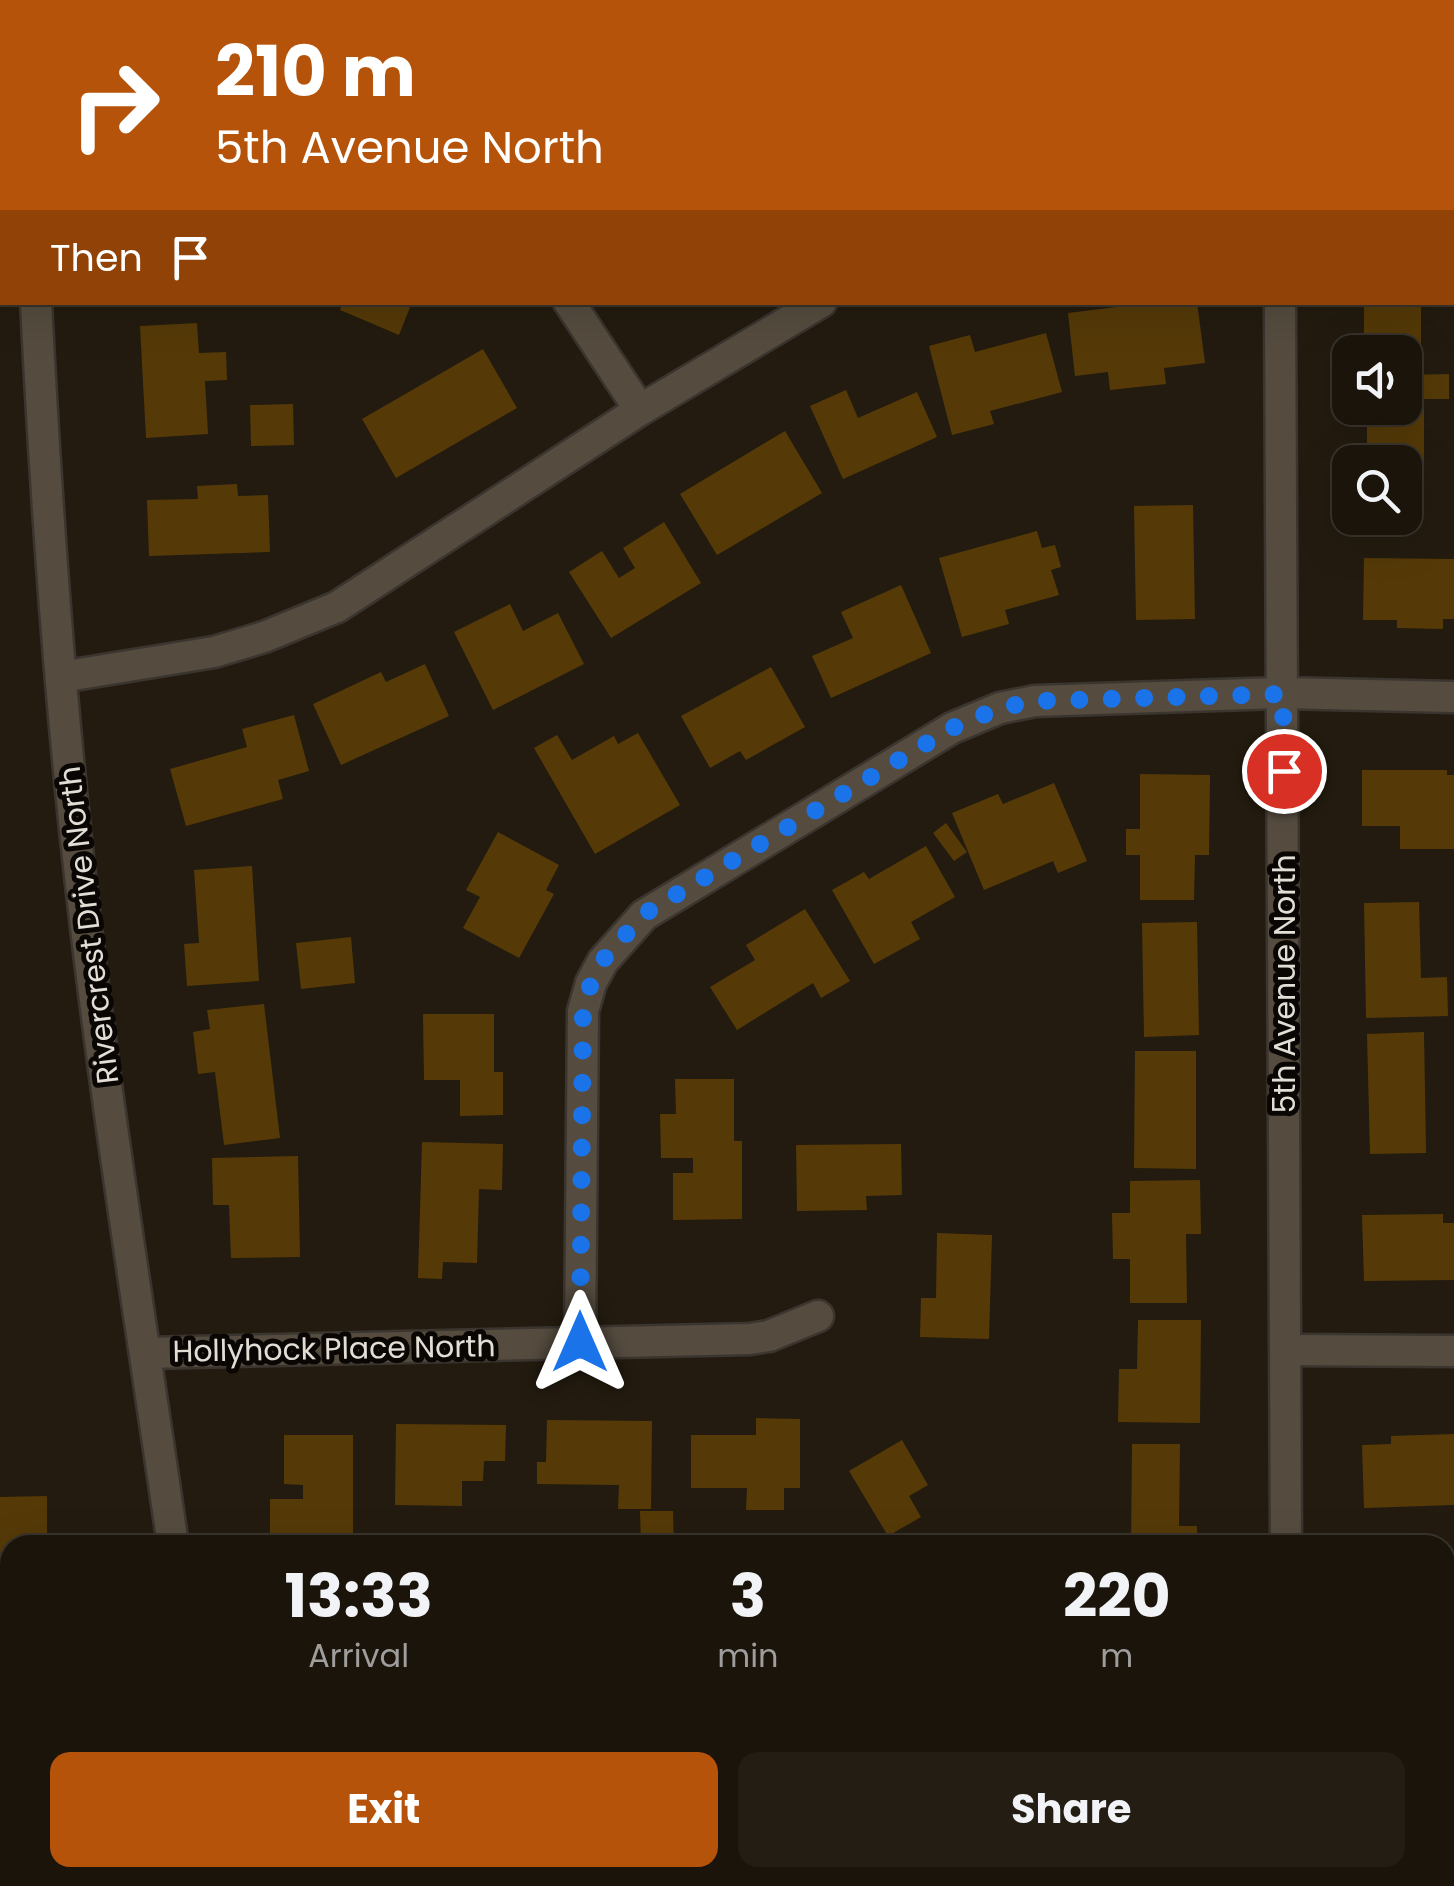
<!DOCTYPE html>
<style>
body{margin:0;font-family:Poppins,sans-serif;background:#231d14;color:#f1f3f6;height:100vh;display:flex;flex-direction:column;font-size:38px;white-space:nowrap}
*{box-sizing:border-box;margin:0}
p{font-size:32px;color:#9f9e9d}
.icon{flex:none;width:55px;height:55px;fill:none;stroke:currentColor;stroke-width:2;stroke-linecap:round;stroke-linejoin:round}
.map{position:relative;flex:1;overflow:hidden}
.sheet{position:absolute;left:0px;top:1535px;width:1455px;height:352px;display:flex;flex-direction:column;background:#1a140b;border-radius:30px 30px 0 0;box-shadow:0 10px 40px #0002,0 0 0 2px #38332c}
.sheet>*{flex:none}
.guide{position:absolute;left:0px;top:0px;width:1455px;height:305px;box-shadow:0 10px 40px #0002,0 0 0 2px #38332c;background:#b45309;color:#fff;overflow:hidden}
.controls{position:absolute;left:1332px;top:335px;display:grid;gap:20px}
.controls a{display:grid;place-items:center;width:90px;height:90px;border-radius:20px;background:#1a140b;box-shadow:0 10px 40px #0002,0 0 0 2px #38332c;font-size:50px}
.pin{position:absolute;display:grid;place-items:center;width:85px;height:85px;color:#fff;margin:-42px;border:5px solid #fff;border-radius:50%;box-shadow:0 2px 10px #0007}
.me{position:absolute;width:110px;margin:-55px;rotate:0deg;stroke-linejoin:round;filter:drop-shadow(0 0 8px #0008)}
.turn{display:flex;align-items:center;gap:35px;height:210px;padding:0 50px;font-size:45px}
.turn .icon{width:130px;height:130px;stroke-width:2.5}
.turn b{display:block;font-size:70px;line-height:85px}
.then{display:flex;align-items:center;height:95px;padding:0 50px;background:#0003;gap:20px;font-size:38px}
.eta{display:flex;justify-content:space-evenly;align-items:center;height:170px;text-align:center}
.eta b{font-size:60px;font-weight:700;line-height:70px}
.cta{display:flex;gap:20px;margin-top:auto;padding:20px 50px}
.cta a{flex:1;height:115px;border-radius:20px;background:#b45309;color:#fff;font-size:40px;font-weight:700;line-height:115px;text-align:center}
.cta a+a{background:#231d14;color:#f1f3f6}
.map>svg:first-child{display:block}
.building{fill:#553a08}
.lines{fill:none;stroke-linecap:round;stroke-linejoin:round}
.minor-casing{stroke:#3b3530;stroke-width:35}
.minor{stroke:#554c3f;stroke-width:30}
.route{stroke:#1a73e8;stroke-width:18;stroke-dasharray:0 32.4}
.labels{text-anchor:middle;stroke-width:10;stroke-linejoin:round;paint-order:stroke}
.street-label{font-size:30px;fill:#e2ddd5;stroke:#090603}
</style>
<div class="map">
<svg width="1454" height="1886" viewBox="0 0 1454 1886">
<rect width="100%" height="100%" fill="#231b0f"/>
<g class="building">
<path d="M343,302H412L399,335L340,310Z"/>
<path d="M1157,302H1197L1205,363L1164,368L1166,384L1110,390L1108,372L1075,376L1068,313Z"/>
<path d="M1364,302H1421V355L1364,352Z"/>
<path d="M197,323L199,353L226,352L227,380L205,381L208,434L146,438L140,326Z"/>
<path d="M1046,333L1062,392L990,411L994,424L952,435L929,346L970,335L975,352Z"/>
<path d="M483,349L517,408L396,478L362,419Z"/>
<path d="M1449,374V399H1424V494H1405V462H1367V408H1405V375Z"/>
<path d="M846,390L858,418L917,392L937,437L843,479L810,406Z"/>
<path d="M293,404L294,445L251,446L250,405Z"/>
<path d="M785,431L822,493L717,555L680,494Z"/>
<path d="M237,484L238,496L268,495L270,552L149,556L147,500L198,499L197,486Z"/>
<path d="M1193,505L1195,619L1136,620L1134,506Z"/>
<path d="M664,522L701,583L611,638L569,572L602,551L619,578L635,568L623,548Z"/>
<path d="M1037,531L1042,548L1055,545L1061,567L1051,570L1059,595L1005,610L1009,624L962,637L939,558Z"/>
<path d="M1364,558L1454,559V619H1443V629L1397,628V620H1363Z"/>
<path d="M901,585L931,653L831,698L812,656L853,638L841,612Z"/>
<path d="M510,604L523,631L558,613L584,664L493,710L454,632Z"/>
<path d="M425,664L449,716L341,765L313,704L381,672L386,682Z"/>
<path d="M771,667L805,727L746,760L740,751L710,768L681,716Z"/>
<path d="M294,715L309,771L278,780L283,799L186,826L170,769L247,747L242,729Z"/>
<path d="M638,733L680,805L595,854L534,748L557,735L572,760L614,736L618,744Z"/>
<path d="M1362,770H1447V775H1454V849H1400V826H1362Z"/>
<path d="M1140,774L1210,775L1209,855H1195L1194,900H1140V855H1126V829H1140Z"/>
<path d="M1054,783L1087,861L1058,873L1053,861L984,890L952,813L998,794L1003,804Z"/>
<path d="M946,823L967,852L954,861L933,833Z"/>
<path d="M498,832L559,865L546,890L554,894L519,958L463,928L480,897L466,890Z"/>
<path d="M926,846L955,897L911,922L920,939L874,964L832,890L864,872L869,879Z"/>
<path d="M252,866L259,981L187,986L184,944L199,943L194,870Z"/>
<path d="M1419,902L1421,978L1447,977L1448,1016L1366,1018L1364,903Z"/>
<path d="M805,909L850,981L821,998L813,983L737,1030L710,987L755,960L746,945Z"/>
<path d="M1197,922L1199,1035L1144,1037L1142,923Z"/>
<path d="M351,937L355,983L301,989L296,943Z"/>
<path d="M264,1004L280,1138L224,1145L215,1072L198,1074L193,1032L210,1029L207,1010Z"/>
<path d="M423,1014H494V1072H503V1115L460,1116V1080H424Z"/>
<path d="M1424,1032L1426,1153L1370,1154L1367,1034Z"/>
<path d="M1135,1051H1196V1169L1134,1168Z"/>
<path d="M675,1079H734V1141H742V1219L673,1220V1173H693V1158H661L660,1114H676Z"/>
<path d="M422,1142L503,1144L502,1190L479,1189L477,1263L443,1262L442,1279L418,1278Z"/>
<path d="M901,1144L902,1195L866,1196L867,1210L797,1211L796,1145Z"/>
<path d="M298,1156L300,1257L231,1258L229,1205H213L212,1158Z"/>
<path d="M1200,1180L1201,1234H1186L1187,1303H1130V1259H1113L1112,1213H1130V1181Z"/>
<path d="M1443,1214V1223H1454V1280L1364,1281L1362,1215Z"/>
<path d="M937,1233L992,1235L989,1339L920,1337L921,1298H936Z"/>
<path d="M1138,1320H1201L1200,1423L1118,1422L1119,1369H1137Z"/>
<path d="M756,1418L800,1419V1488H784V1510H746L747,1488H691V1435H756Z"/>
<path d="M547,1420L652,1421L651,1509H618L619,1485L537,1484V1462H546Z"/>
<path d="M396,1424L506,1425L505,1461H484L483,1481H462V1506L395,1505Z"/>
<path d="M1454,1434V1505L1364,1508L1362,1445L1391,1444V1436Z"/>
<path d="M284,1435H353V1545L270,1544V1499H303V1485L284,1484Z"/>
<path d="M902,1440L928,1485L909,1496L921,1517L888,1536L849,1471Z"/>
<path d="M1132,1444H1180L1179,1526H1197V1545H1131Z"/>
<path d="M47,1496V1545H10V1559H0V1497Z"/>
<path d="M640,1511H673L674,1545H641Z"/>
<path d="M1445,1644L1454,1645V1742L1445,1741Z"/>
<rect x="257" y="1878" width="51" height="8"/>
<path d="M400,1878H431V1885L400,1884Z"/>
<path d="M437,1878H524V1886H454V1883L437,1882Z"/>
<path d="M762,1878H818V1886H723V1880L762,1881Z"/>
<rect x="877" y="1878" width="68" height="8"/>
<path d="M1172,1878H1260V1886H1171Z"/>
</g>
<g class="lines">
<defs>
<g id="minor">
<path d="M32,0V2"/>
<path d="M1279,0V2"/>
<path d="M36,302C45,482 57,661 76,839C101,1075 139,1310 173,1545"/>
<path d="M569,302L640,410"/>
<path d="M1280,302L1286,1545"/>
<path d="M61,677L214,652L264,637L337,607L640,410L821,302"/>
<path d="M580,1343L583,1011L591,983L603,961L644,915L952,728L1000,708L1035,701L1283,693L1454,697"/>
<path d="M1286,1350L1454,1351"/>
<path d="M146,1353L750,1339L769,1336L818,1316"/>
<path d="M1445,1857L1454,1868"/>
<path d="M184,1878V1886"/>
<path d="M1067,1878V1886"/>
<path d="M607,1886V1878"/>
</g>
</defs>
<use href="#minor" class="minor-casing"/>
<use href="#minor" class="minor"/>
</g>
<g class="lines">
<path class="route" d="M580,1342L583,1012L591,983L602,961L644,914L952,728L1000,708L1035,701L1283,694L1284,771"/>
</g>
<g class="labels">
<g class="street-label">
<text transform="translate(89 925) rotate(-97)" y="10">Rivercrest Drive North</text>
<text transform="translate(1285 984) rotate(-90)" y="10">5th Avenue North</text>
<text transform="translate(334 1349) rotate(-1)" y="10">Hollyhock Place North</text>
</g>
</g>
</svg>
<div class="controls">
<a><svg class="icon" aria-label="sound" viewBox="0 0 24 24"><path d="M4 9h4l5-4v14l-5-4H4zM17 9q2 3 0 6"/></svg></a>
<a><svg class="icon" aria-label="search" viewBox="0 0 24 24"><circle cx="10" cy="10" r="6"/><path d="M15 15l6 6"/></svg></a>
</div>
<div class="pin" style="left:1284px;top:771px;background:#d93025"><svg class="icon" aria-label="arrive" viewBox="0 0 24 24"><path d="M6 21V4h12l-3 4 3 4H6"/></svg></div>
<svg class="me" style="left:580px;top:1342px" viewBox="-20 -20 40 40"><path d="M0-17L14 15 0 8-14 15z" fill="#1a73e8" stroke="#fff" stroke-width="4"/></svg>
<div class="guide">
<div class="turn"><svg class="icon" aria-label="right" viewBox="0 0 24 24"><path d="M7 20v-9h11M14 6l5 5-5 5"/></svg><div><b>210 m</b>5th Avenue North</div></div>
<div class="then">Then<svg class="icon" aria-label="arrive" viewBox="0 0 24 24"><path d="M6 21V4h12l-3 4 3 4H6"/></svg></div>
</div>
<section class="sheet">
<div class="eta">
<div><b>13:33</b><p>Arrival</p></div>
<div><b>3</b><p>min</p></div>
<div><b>220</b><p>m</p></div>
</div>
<div class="cta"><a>Exit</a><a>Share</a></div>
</section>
</div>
